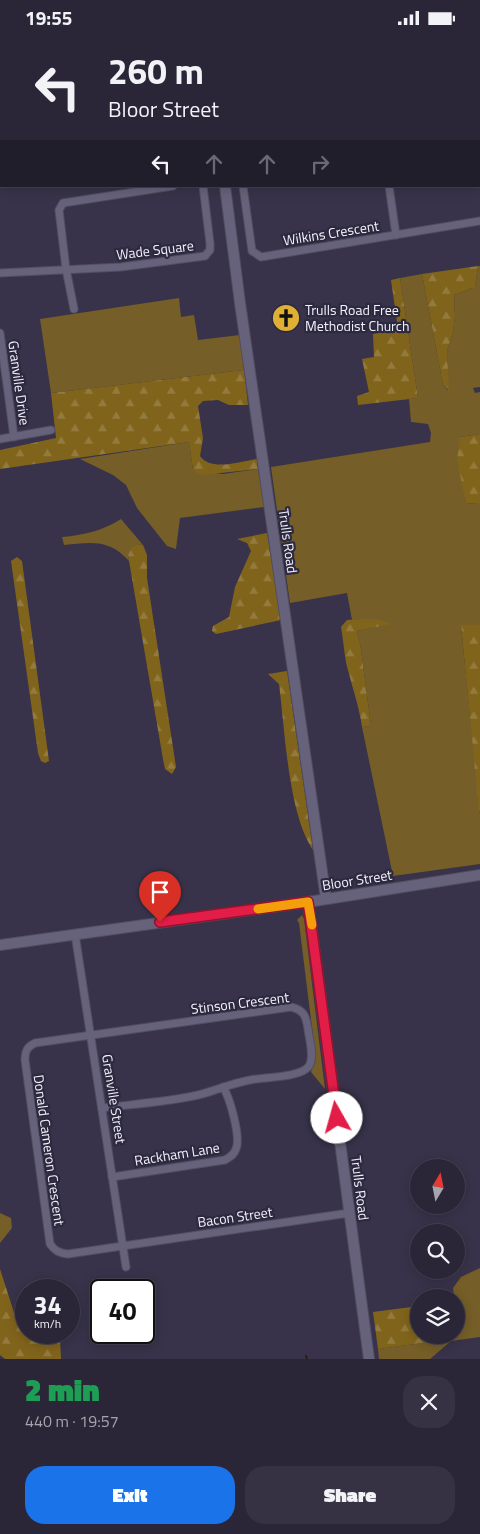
<!DOCTYPE html>
<meta charset="utf-8">
<style>
body{margin:0;font-family:"Titillium Web",sans-serif;background:#363243;color:#f1f3f6;height:100vh;display:flex;flex-direction:column;font-size:19px;white-space:nowrap}
*{box-sizing:border-box;margin:0}
p{font-size:16px;color:#a5a5ae}
.icon{flex:none;width:28px;height:28px;fill:none;stroke:currentColor;stroke-width:2;stroke-linecap:round;stroke-linejoin:round}
.map{position:relative;height:1324px;overflow:hidden}
.sheet{display:flex;flex-direction:column;background:#2a2638;flex:1}
.sheet>*{flex:none}
.hud{position:absolute;left:0px;top:0px;width:480px;height:152px;box-shadow:0 2px 12px #0003,0 0 0 1px #464353;background:#2a2638;color:#f1f3f6;overflow:hidden}
.needle{width:32px;rotate:10deg}
.buttons{position:absolute;left:410px;top:1124px;display:grid;gap:10px}
.buttons a{display:grid;place-items:center;width:55px;height:55px;border-radius:50%;background:#2a2638;box-shadow:0 2px 12px #0003,0 0 0 1px #464353;font-size:25px}
.speed{position:absolute;left:15px;top:1244px;display:flex;gap:10px;font-size:25px;font-weight:700;text-align:center}
.speed>*{display:grid;place-content:center;width:65px;height:65px;border-radius:50%;background:#2a2638;box-shadow:0 2px 12px #0003,0 0 0 1px #464353;line-height:1}
.speed small{font-size:12px;font-weight:400}
.speed .limit{border:2px solid #111;border-radius:8px;background:#fff;color:#111}
.pin{position:absolute;display:grid;place-items:center;width:42px;height:42px;color:#fff;margin:-51px -21px;border-radius:50% 50% 50% 0;rotate:-45deg;box-shadow:0 0 5px #0007}
.pin .icon{rotate:45deg}
.me{position:absolute;width:55px;margin:-28px;rotate:353deg;stroke-linejoin:round;filter:drop-shadow(0 0 4px #0008)}
.turn{display:flex;align-items:center;gap:18px;height:105px;padding:0 25px;font-size:22px}
.turn .icon{width:65px;height:65px;stroke-width:2.5}
.turn b{display:block;font-size:35px;line-height:42px}
.lanes{display:flex;align-items:center;height:48px;padding:0 25px;background:#0003;justify-content:center;gap:25px;direction:ltr}
.lanes .off{opacity:.35}
.round{display:grid;place-items:center;flex:none;width:52px;height:52px;border-radius:20px;background:#363243}
.headline{display:flex;align-items:center;justify-content:space-between;height:85px;padding:0 25px}
h1{font-size:30px;font-weight:800;line-height:38px;color:#1e9e55}
.cta{display:flex;gap:10px;margin-top:auto;padding:10px 25px}
.cta a{flex:1;height:58px;border-radius:20px;background:#1a73e8;color:#fff;font-size:20px;font-weight:800;line-height:58px;text-align:center}
.cta a+a{background:#363243;color:#f1f3f6}
.status{display:flex;justify-content:space-between;align-items:center;height:35px;padding:0 25px;background:#2a2638;direction:ltr}
.status svg{height:14px;fill:currentColor}
.map>svg:first-child{display:block}
.green{fill:#755e27}
.forest{fill:url(#forest-firs)}
.lines{fill:none;stroke-linecap:round;stroke-linejoin:round}
.stream{stroke:#2b1f03;stroke-width:2}
.street-casing{stroke:#524e61;stroke-width:9}
.secondary-casing{stroke:#524e61;stroke-width:12}
.street{stroke:#67627b;stroke-width:7}
.secondary{stroke:#67627b;stroke-width:10}
.route-casing{stroke:#92132f;stroke-width:12}
.route{stroke:#e11d48;stroke-width:9}
.slow{stroke:#f59e0b;stroke-width:9}
.labels{text-anchor:middle;stroke-width:4.5;stroke-linejoin:round;paint-order:stroke}
.street-label{font-size:14px;fill:#f4f2fe;stroke:#2d293f}
.poi-label{font-size:14px;fill:#f4f2fe;stroke:#2d293f;text-anchor:start}
</style>
<div class="status"><b>19:55</b><svg viewBox="0 0 49 12"><path d="M0 12V9h3v3zM5 12V6h3v6zM10 12V3h3v9zM15 12V0h3v12zM26 1h20v11H26zM47 4h2v5h-2z"/></svg></div>
<div class="map">
<svg width="480" height="1324" viewBox="0 0 480 1324">
<defs>
<pattern id="forest-firs" width="22" height="20" patternUnits="userSpaceOnUse" patternTransform="scale(1.25)"><rect width="22" height="20" fill="#81641c"/><path d="M5 1l3.5 6h-7zM16 11l3.5 6h-7z" fill="#937b3e"/></pattern>
</defs>
<rect width="100%" height="100%" fill="#38334a"/>
<g class="green">
<path d="M478,231H480V352L473,353L475,358L480,357V399L460,402L466,468L480,469V589L461,591L480,779V829L393,841L362,692L371,691L361,614L357,596L390,589L360,584L352,585L347,558L290,568L271,432L430,407L431,398L428,389L411,387L409,364L418,363L400,243L422,239L443,350L448,355L447,316L453,297L455,281L454,260L475,252Z"/>
<path d="M179,263L181,282L194,280L198,305L240,300L244,335L51,358L40,284Z"/>
<path d="M189,407L193,435L223,439L258,434L264,472L180,483L176,514L167,511L137,473L126,450L113,440L80,424Z"/>
<path d="M121,484L143,510L138,509L128,520L129,526C110,504 92,507 64,510L62,502C84,500 102,496 121,484Z"/>
<path d="M302,880L304,884L325,1054L311,1037L315,1017L299,888L297,885Z"/>
<path d="M0,1178L11,1183L12,1193L0,1208Z"/>
<path d="M480,1233V1302L451,1306L430,1324H379L378,1314L437,1306L440,1300H456V1262H454L453,1253L461,1242Z"/>
</g>
<g class="forest">
<path d="M478,231L475,252L454,260L455,281L453,297L447,316L449,355L443,350L422,239Z"/>
<path d="M400,243L418,363L358,370L357,361L369,357L362,324L374,322L373,299L398,294L391,245Z"/>
<path d="M244,335L248,370H229L218,365L203,366L198,371L203,403L200,421C211,437 240,426 257,424L258,434L201,440L193,435L189,407L0,434V415L56,403L51,358Z"/>
<path d="M480,399V469L466,468L457,425L460,402Z"/>
<path d="M267,498L281,585L216,599L212,596L213,591L229,582L235,552L251,516L247,508L237,504Z"/>
<path d="M138,509L143,510L147,520V543L176,732L172,739L165,734L163,724L128,520L132,513Z"/>
<path d="M17,522L22,526L49,726L45,728L41,726L38,718L11,526Z"/>
<path d="M360,584H376L392,589L357,596L361,614L371,691L362,692C359,670 351,649 346,627C344,616 343,603 341,592L347,585Z"/>
<path d="M480,589V776H479L461,590Z"/>
<path d="M287,636L313,815C288,778 285,695 279,649L268,639Z"/>
<path d="M0,1234L19,1293L26,1295V1298H35L60,1304L61,1324H5L0,1320Z"/>
<path d="M419,1271V1300H440L437,1306L378,1314L373,1277Z"/>
</g>
<g class="lines">
<path class="stream" d="M306,1321L307,1324"/>
<defs>
<g id="street">
<path d="M107,0V1"/>
<path d="M290,0V1"/>
<path d="M442,0L444,1"/>
<path d="M479,22L480,23"/>
<path d="M0,95H1"/>
<path d="M479,110H480"/>
<path d="M243,151L252,216L261,222L480,186"/>
<path d="M389,151L396,200"/>
<path d="M0,238L121,232L205,221L210,215V208L203,151"/>
<path d="M74,274L66,234L59,175L63,168L173,151"/>
<path d="M0,298L14,402"/>
<path d="M0,404L51,395"/>
<path d="M75,899L126,1232"/>
<path d="M102,1073C134,1069 167,1067 198,1060C215,1056 232,1048 250,1045C263,1042 301,1043 309,1031C315,1022 309,1004 308,994C306,981 304,975 291,972L35,1008C27,1012 25,1016 25,1025L50,1209C55,1216 59,1218 68,1219L349,1178"/>
<path d="M112,1142L225,1125C230,1122 234,1120 236,1114C241,1102 230,1063 223,1052"/>
</g>
<g id="secondary">
<path d="M204,0V1"/>
<path d="M225,151L240,268L326,864"/>
<path d="M308,867L369,1324"/>
<path d="M0,910L308,867L480,840"/>
</g>
</defs>
<use href="#street" class="street-casing"/>
<use href="#secondary" class="secondary-casing"/>
<use href="#street" class="street"/>
<use href="#secondary" class="secondary"/>
</g>
<g class="lines">
<defs>
<path id="route" d="M160,887L308,867L337,1083"/>
</defs>
<use href="#route" class="route-casing"/>
<use href="#route" class="route"/>
<path class="slow" d="M258,874L308,867L312,890"/>
</g>
<defs>
<symbol id="church-disc" viewBox="-11 -11 22 22"><circle r="9.5" fill="#e0b034" stroke="#2d293f"/><path d="M-1.2-6h2.4v3.5h3.3v2.4h-3.3V6h-2.4V-.1h-3.3v-2.4h3.3Z" fill="#111"/></symbol>
</defs>
<g fill-rule="evenodd">
<use href="#church-disc" x="270" y="267" width="32" height="32"/>
</g>
<g class="labels">
<g class="street-label">
<text transform="translate(331 198) rotate(-9)" y="5">Wilkins Crescent</text>
<text transform="translate(155 215) rotate(-7)" y="5">Wade Square</text>
<text transform="translate(19 348) rotate(82)" y="5">Granville Drive</text>
<text transform="translate(288 506) rotate(82)" y="5">Trulls Road</text>
<text transform="translate(357 845) rotate(-9)" y="5">Bloor Street</text>
<text transform="translate(240 968) rotate(-7)" y="5">Stinson Crescent</text>
<text transform="translate(114 1064) rotate(81)" y="5">Granville Street</text>
<text transform="translate(49 1115) rotate(82)" y="5">Donald Cameron Crescent</text>
<text transform="translate(177 1119) rotate(-9)" y="5">Rackham Lane</text>
<text transform="translate(360 1153) rotate(83)" y="5">Trulls Road</text>
<text transform="translate(235 1182) rotate(-8)" y="5">Bacon Street</text>
</g>
<g class="poi-label">
<text x="305" y="280">Trulls Road Free<tspan x="305" dy="16">Methodist Church</tspan></text>
</g>
</g>
</svg>
<div class="buttons">
<a><svg class="needle" viewBox="-14 -14 28 28"><path d="M0-13l5 13h-10z" fill="#e53935"/><path d="M0 13l5-13h-10z" fill="#a5a5ae"/></svg></a>
<a><svg class="icon" aria-label="search" viewBox="0 0 24 24"><circle cx="10" cy="10" r="6"/><path d="M15 15l6 6"/></svg></a>
<a><svg class="icon" aria-label="layers" viewBox="0 0 24 24"><path d="M12 4l9 5-9 5-9-5zM3 14l9 5 9-5"/></svg></a>
</div>
<div class="speed"><div>34<small>km/h</small></div><div class="limit">40</div></div>
<div class="pin" style="left:160px;top:887px;background:#d93025"><svg class="icon" aria-label="arrive" viewBox="0 0 24 24"><path d="M6 21V4h12l-3 4 3 4H6"/></svg></div>
<svg class="me" style="left:337px;top:1083px" viewBox="-20 -20 40 40"><circle r="19" fill="#fff"/><path d="M0-13L10 11 0 6-10 11z" fill="#e11d48"/></svg>
<div class="hud">
<div class="turn"><svg class="icon" aria-label="left" viewBox="0 0 24 24"><path d="M17 20v-9H6M10 6l-5 5 5 5"/></svg><div><b>260 m</b>Bloor Street</div></div>
<div class="lanes"><svg class="icon" aria-label="left" viewBox="0 0 24 24"><path d="M17 20v-9H6M10 6l-5 5 5 5"/></svg><svg class="icon off" aria-label="ahead" viewBox="0 0 24 24"><path d="M12 20V5M6 11l6-6 6 6"/></svg><svg class="icon off" aria-label="ahead" viewBox="0 0 24 24"><path d="M12 20V5M6 11l6-6 6 6"/></svg><svg class="icon off" aria-label="right" viewBox="0 0 24 24"><path d="M7 20v-9h11M14 6l5 5-5 5"/></svg></div>
</div>
</div>
<section class="sheet">
<div class="headline"><div><h1>2 min</h1><p>440 m · 19:57</p></div><a class="round"><svg class="icon" aria-label="close" viewBox="0 0 24 24"><path d="M6 6l12 12M18 6L6 18"/></svg></a></div>
<div class="cta"><a>Exit</a><a>Share</a></div>
</section>
